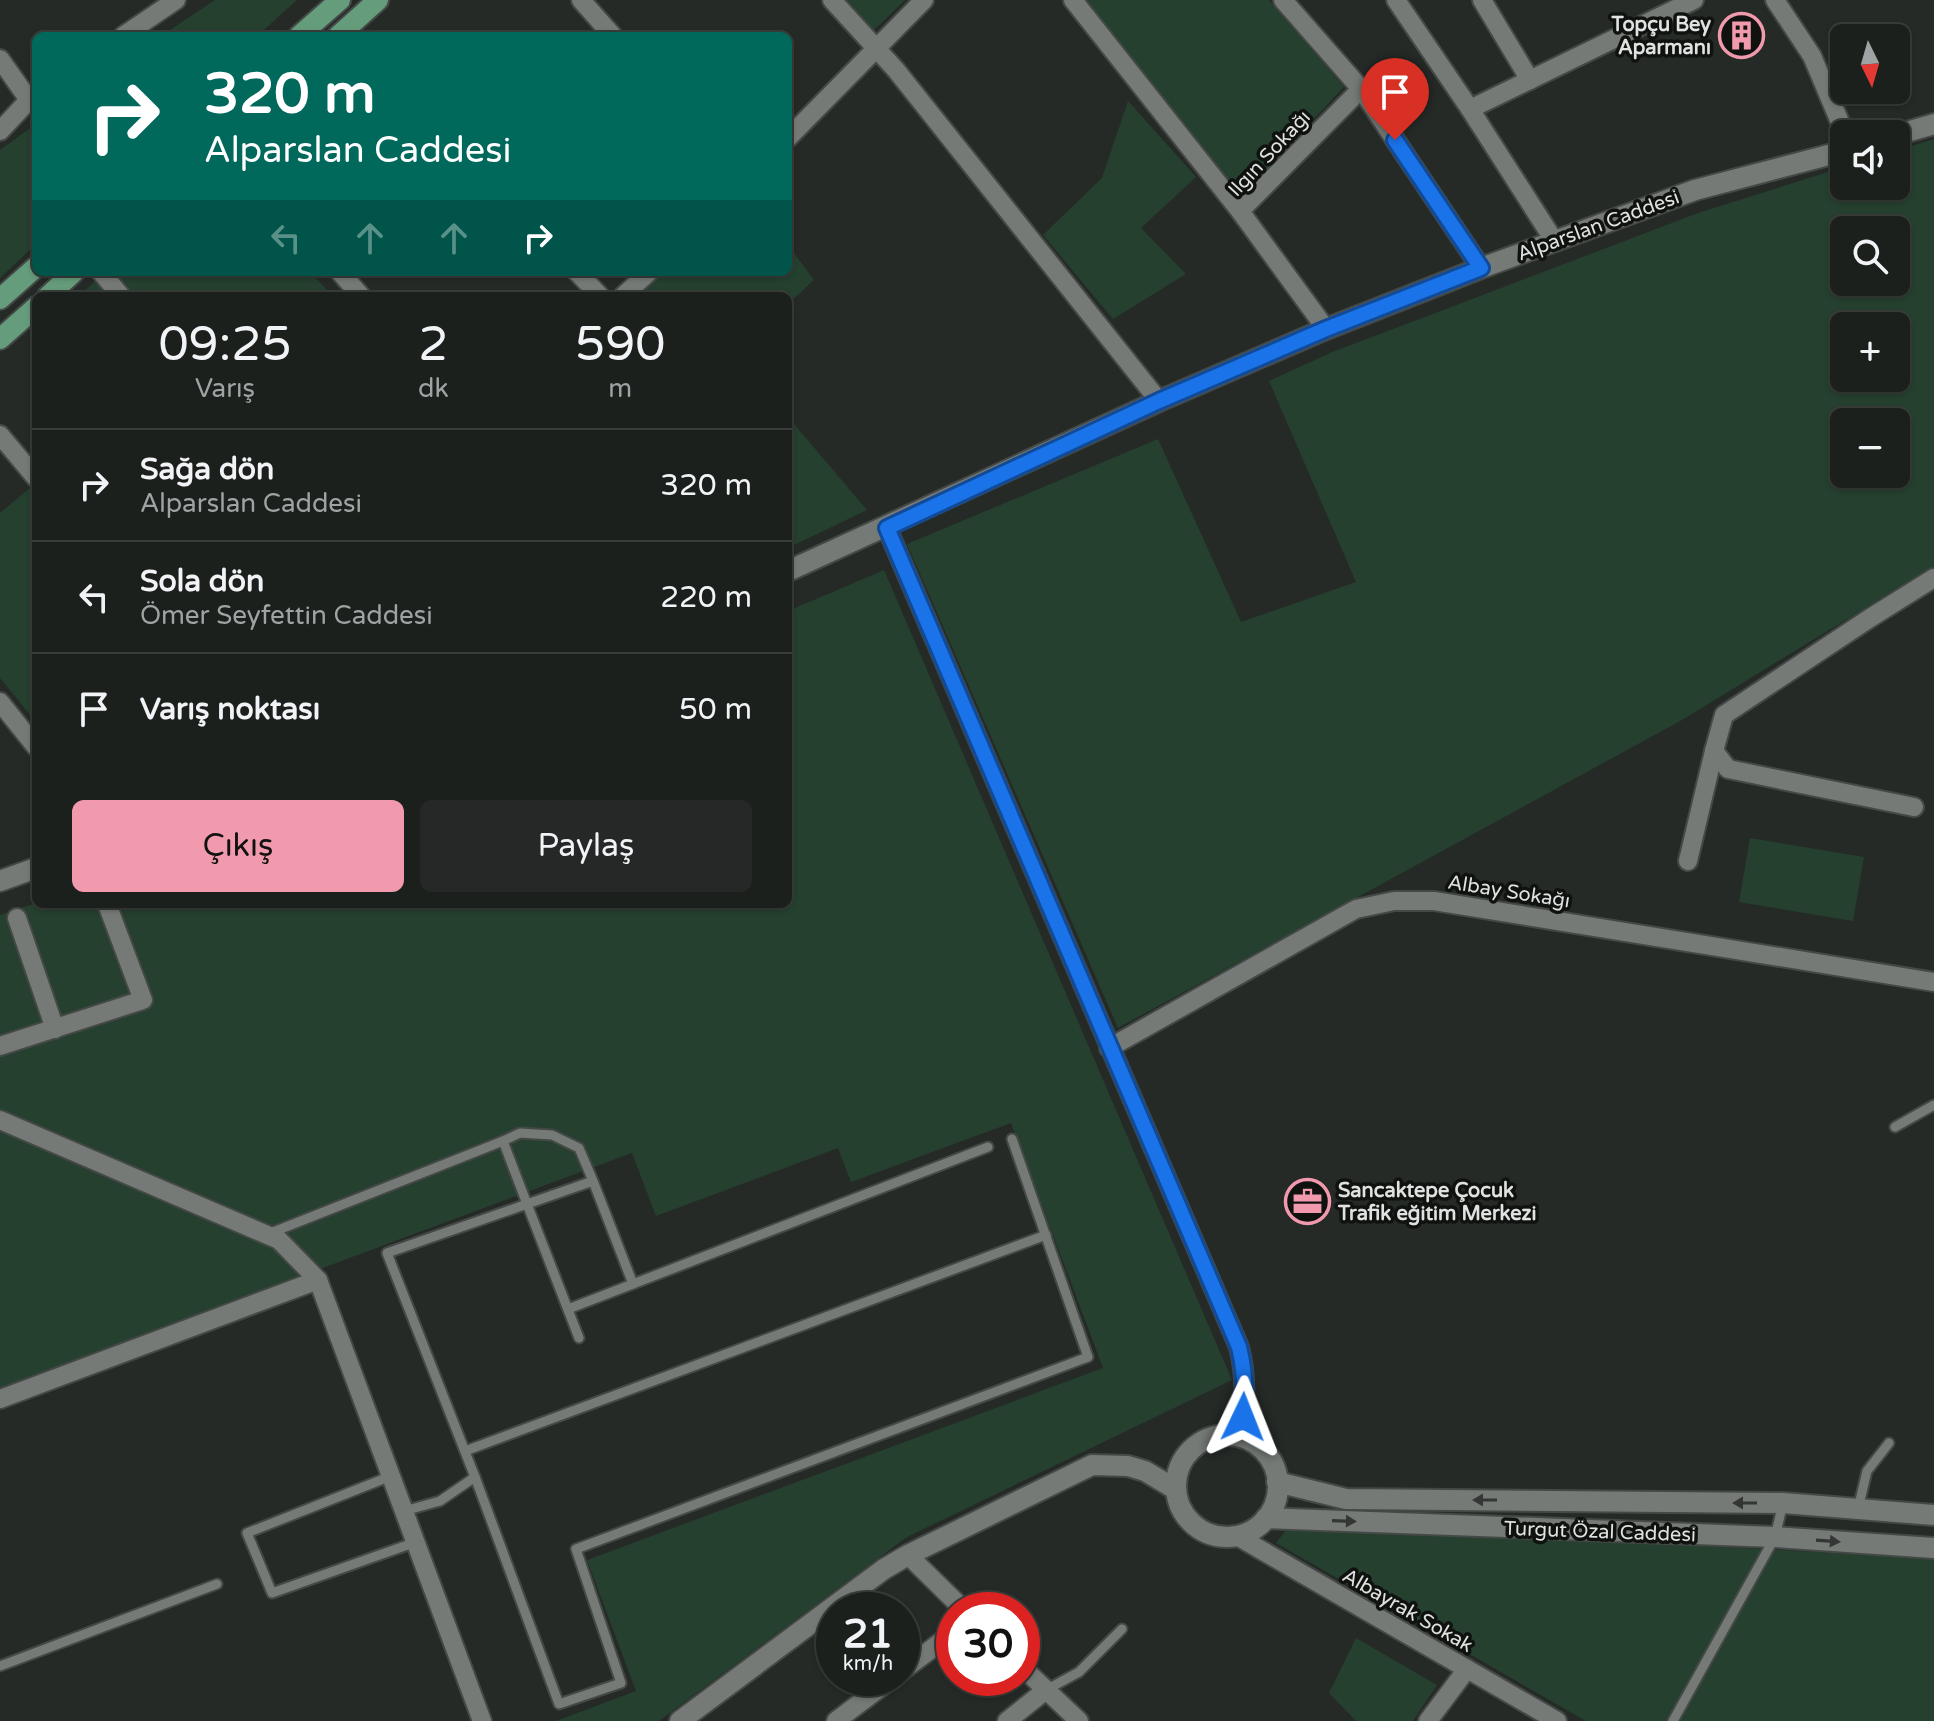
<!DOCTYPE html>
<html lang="tr">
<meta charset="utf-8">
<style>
body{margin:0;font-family:"Varela Round",sans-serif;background:#252826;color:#f1f3f6;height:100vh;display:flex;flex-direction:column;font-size:30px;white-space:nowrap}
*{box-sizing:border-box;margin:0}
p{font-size:26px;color:#a0a3a4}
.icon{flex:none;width:44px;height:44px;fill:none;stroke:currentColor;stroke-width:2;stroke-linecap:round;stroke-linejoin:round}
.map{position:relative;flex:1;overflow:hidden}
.sheet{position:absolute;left:32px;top:292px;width:760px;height:616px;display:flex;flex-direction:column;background:#1c201d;border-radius:12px;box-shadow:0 2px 6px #0004,0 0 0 2px #3a3e3b}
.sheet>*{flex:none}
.banner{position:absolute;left:32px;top:32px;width:760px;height:244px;border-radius:12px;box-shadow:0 2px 6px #0004,0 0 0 2px #3a3e3b;background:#00695c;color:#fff;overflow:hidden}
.needle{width:52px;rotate:175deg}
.fabs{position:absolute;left:1830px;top:24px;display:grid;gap:16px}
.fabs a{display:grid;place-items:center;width:80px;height:80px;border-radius:12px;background:#1c201d;box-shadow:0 2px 6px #0004,0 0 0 2px #3a3e3b;font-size:40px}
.speed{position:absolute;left:816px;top:1592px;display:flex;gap:16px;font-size:40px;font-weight:700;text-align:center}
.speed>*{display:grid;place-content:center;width:104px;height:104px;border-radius:50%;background:#1c201d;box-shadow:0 2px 6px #0004,0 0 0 2px #3a3e3b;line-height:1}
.speed small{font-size:20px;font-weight:400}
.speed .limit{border:12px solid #d22;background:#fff;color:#111}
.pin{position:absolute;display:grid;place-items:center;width:68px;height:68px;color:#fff;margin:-82px -34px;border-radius:50% 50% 50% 0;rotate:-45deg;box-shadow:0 0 8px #0007}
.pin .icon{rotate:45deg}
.me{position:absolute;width:88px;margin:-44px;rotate:2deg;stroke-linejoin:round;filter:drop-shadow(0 0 6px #0008)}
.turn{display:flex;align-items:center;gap:28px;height:168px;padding:0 40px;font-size:36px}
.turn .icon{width:104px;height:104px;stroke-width:2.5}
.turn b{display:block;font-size:56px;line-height:68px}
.lanes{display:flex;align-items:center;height:76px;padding:0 40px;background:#0003;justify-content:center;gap:40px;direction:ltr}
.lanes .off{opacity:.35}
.eta{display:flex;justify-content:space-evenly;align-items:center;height:136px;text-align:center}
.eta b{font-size:48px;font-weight:600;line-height:56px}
.action{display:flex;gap:16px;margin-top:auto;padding:16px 40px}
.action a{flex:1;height:92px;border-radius:12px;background:#f29aad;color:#111;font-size:32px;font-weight:600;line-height:92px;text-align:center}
.action a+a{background:#252826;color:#f1f3f6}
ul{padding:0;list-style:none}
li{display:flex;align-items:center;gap:24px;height:112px;padding:0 40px;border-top:2px solid #3a3e3b}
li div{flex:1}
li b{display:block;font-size:30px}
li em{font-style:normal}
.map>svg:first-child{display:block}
.green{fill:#25402f;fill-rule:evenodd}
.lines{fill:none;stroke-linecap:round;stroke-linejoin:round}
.lane-casing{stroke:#444846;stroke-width:13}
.street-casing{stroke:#444846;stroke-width:22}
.secondary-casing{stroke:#444846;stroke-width:24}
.primary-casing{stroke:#444846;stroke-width:24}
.lane{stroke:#757a76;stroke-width:9}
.street{stroke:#757a76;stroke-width:18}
.secondary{stroke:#757a76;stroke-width:20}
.primary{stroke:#659c7b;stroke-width:20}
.oneway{fill:#333634}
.route-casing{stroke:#114b97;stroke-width:20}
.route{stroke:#1a73e8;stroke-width:14}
.labels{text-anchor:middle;stroke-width:7;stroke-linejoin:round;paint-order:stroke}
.poi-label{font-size:20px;font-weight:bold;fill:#dfe2e0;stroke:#101210;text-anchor:end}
.street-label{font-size:20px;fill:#dfe2e0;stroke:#101210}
</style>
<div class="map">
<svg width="1934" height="1721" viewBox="0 0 1934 1721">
<rect width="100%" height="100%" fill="#252a27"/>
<g class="green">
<path d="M215,0H297L257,36H161Z"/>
<path d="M846,0H905L873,31Z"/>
<path d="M1077,0H1269L1344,87L1240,197Z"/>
<path d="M1128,101L1196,177L1141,228L1186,274L1113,319L1043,235L1102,178Z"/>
<path d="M36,124V244L0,278V150Z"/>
<path d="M1934,139V566L1682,720L1118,1028L907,544L1158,439L1241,622L1356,582L1269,381L1330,353L1698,213L1844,167V186H1896V151ZM1896,230V282H1844V230ZM1844,326H1896V378H1844ZM1844,422H1896V474H1844Z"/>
<path d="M788,245L814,280L788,304V296H634L661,272H788Z"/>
<path d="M105,272H310L333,296H79Z"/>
<path d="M788,417L867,510L788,548Z"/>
<path d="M36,483V722L0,678V513Z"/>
<path d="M884,570L1232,1380L907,1537L659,1721H556L636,1691L587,1560L1103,1368L1011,1123L851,1182L838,1148L656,1216L632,1153L0,1388V915L36,903L788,904V611Z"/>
<path d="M1750,838L1864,857L1853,921L1739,902Z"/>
<path d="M1290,1525L1934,1558V1721H1586L1276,1543Z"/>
<path d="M1356,1638L1437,1685L1413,1721H1356L1329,1693Z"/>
</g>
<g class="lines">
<defs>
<g id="lane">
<path d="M1895,1127L1934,1105"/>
<path d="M593,1181L579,1148L552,1135L520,1133L503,1141L527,1204L593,1181L633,1284"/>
<path d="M268,1234L503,1141"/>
<path d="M568,1309L988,1147"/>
<path d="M465,1451L1046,1235"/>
<path d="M391,1476L247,1533L272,1593L416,1542"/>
<path d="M475,1477L387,1253L527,1204L579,1338"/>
<path d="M1858,1509L1867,1471L1889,1443"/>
<path d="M404,1511L440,1501L475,1477L559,1704L621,1683L576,1549L1088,1357L1012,1139"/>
<path d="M0,1666L217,1584"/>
<path d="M1046,1690L1079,1672L1122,1629"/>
<path d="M1673,1721L1775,1537L1783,1503"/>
</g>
<g id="street">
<path d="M581,0L613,36"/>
<path d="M832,0L896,70L1159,401"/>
<path d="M1073,0L1240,211"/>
<path d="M1283,0L1361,89L1481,268"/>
<path d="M1396,0L1470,109"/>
<path d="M1482,0L1530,80"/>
<path d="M1775,0L1812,56L1845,134"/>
<path d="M123,36L176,0"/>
<path d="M0,59L29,100"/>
<path d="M0,131L29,100L36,95"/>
<path d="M788,138L924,0"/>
<path d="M1555,242L1470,109L1694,0"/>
<path d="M101,272L121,296"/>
<path d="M340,272L361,296"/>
<path d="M577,272L600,296"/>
<path d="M623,296L649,272"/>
<path d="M1326,329L1240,211L1361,89"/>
<path d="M0,435L36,478"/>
<path d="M887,528L1239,1347C1247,1378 1245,1406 1239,1437"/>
<path d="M0,702L36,747"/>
<path d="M1914,807L1728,769L1714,751L1724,715L1870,618L1934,578"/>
<path d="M1688,861L1714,751"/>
<path d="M17,918L55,1029"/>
<path d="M0,1046L143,1000L107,904"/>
<path d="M1109,1048L1356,909L1394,901H1434L1934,982"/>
<path d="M0,1120L279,1240L318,1280L482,1721"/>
<path d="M0,1399L318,1280"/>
<path d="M1237,1536L1557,1721"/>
<path d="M908,1555L964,1610"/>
<path d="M1022,1667L1079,1721"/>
<path d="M902,1671L954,1632"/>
<path d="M836,1721L893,1678"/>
<path d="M1007,1721L1046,1690"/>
<path d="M1428,1721L1467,1669"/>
</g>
<g id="secondary">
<path d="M1896,135L1934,124"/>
<path d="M788,571L1159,401L1326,329L1481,268L1695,190L1844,151"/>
<path d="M0,881L36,868"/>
<circle cx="1227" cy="1486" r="51"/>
<path d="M1277,1482L1346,1499L1783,1503L1934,1515"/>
<path d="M1266,1518L1775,1537L1934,1548"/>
<path d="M680,1721L884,1569L908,1555L1092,1465L1128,1466L1145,1471L1175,1489"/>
</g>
<g id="primary">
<path d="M299,36L340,0"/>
<path d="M338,36L378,0"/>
<path d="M48,296L74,272"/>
<path d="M0,299L36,267"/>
<path d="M0,339L36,307"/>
</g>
</defs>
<use href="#lane" class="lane-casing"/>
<use href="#street" class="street-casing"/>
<use href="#secondary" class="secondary-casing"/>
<use href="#primary" class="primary-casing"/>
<use href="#lane" class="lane"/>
<use href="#street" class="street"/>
<use href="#secondary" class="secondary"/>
<use href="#primary" class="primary"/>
</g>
<defs><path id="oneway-solid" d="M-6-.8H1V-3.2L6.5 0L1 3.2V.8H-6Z" transform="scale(2)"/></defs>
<g class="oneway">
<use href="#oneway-solid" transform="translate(1485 1500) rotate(-180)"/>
<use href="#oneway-solid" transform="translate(1745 1503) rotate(-180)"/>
<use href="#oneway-solid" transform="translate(1344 1521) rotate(2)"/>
<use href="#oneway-solid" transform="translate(1828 1541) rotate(4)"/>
</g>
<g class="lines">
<defs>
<path id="route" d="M1243,1417C1246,1392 1245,1371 1239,1347L887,528L1159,401L1326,329L1481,268L1395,140"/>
</defs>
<use href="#route" class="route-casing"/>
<use href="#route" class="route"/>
</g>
<defs>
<symbol id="building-ring" viewBox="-11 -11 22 22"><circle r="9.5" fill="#101210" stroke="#f29aad" stroke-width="1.5"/><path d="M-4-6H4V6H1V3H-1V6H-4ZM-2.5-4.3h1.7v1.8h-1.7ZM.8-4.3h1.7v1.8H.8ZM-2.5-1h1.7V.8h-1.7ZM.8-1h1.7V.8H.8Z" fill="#f29aad"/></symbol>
<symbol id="office-ring" viewBox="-11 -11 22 22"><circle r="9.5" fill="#101210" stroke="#f29aad" stroke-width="1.5"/><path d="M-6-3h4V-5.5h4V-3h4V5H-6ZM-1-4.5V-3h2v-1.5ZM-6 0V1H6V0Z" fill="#f29aad"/></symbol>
</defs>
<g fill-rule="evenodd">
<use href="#building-ring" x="1716" y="10" width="51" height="51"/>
<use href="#office-ring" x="1282" y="1176" width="51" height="51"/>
</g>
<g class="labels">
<g class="poi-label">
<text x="1711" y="31">Topçu Bey<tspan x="1711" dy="23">Aparmanı</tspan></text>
<text x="1338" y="1197" text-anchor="start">Sancaktepe Çocuk<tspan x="1338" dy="23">Trafik eğitim Merkezi</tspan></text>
</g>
<g class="street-label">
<text transform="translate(1269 153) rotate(-47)" y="7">Ilgın Sokağı</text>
<text transform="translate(1598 225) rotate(-20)" y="7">Alparslan Caddesi</text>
<text transform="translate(1509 891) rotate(9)" y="7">Albay Sokağı</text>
<text transform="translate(1600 1531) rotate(2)" y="7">Turgut Özal Caddesi</text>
<text transform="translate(1408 1610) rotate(30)" y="7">Albayrak Sokak</text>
</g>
</g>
</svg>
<div class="fabs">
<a><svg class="needle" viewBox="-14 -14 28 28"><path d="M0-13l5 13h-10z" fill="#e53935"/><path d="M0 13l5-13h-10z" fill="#a0a3a4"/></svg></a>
<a><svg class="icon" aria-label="sound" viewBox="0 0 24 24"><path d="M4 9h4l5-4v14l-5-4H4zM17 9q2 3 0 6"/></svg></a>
<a><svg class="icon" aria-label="search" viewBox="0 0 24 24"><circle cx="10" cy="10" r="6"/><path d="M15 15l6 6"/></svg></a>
<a>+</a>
<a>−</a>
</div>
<div class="speed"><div>21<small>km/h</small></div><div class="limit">30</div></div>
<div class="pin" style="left:1395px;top:140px;background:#d93025"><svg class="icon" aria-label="arrive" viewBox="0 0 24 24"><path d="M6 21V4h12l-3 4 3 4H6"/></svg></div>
<svg class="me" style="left:1243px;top:1417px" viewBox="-20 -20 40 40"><path d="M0-17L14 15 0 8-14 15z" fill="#1a73e8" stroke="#fff" stroke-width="4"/></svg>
<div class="banner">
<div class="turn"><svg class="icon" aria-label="right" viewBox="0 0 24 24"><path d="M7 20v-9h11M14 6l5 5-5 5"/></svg><div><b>320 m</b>Alparslan Caddesi</div></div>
<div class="lanes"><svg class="icon off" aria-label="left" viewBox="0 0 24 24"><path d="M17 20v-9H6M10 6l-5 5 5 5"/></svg><svg class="icon off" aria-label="ahead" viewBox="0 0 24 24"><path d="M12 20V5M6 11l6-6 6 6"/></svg><svg class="icon off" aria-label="ahead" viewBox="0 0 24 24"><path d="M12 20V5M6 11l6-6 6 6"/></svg><svg class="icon" aria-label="right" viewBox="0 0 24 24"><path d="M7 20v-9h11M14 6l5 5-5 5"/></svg></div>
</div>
<section class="sheet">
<div class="eta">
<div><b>09:25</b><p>Varış</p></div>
<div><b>2</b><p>dk</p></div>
<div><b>590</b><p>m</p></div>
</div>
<ul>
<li><svg class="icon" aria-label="right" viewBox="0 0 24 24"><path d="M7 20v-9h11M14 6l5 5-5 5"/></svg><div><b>Sağa dön</b><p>Alparslan Caddesi</p></div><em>320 m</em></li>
<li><svg class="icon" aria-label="left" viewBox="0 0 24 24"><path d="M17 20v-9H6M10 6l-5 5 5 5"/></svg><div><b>Sola dön</b><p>Ömer Seyfettin Caddesi</p></div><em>220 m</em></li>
<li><svg class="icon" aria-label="arrive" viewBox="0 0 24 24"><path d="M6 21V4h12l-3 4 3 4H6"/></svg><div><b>Varış noktası</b></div><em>50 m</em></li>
</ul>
<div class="action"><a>Çıkış</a><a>Paylaş</a></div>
</section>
</div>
